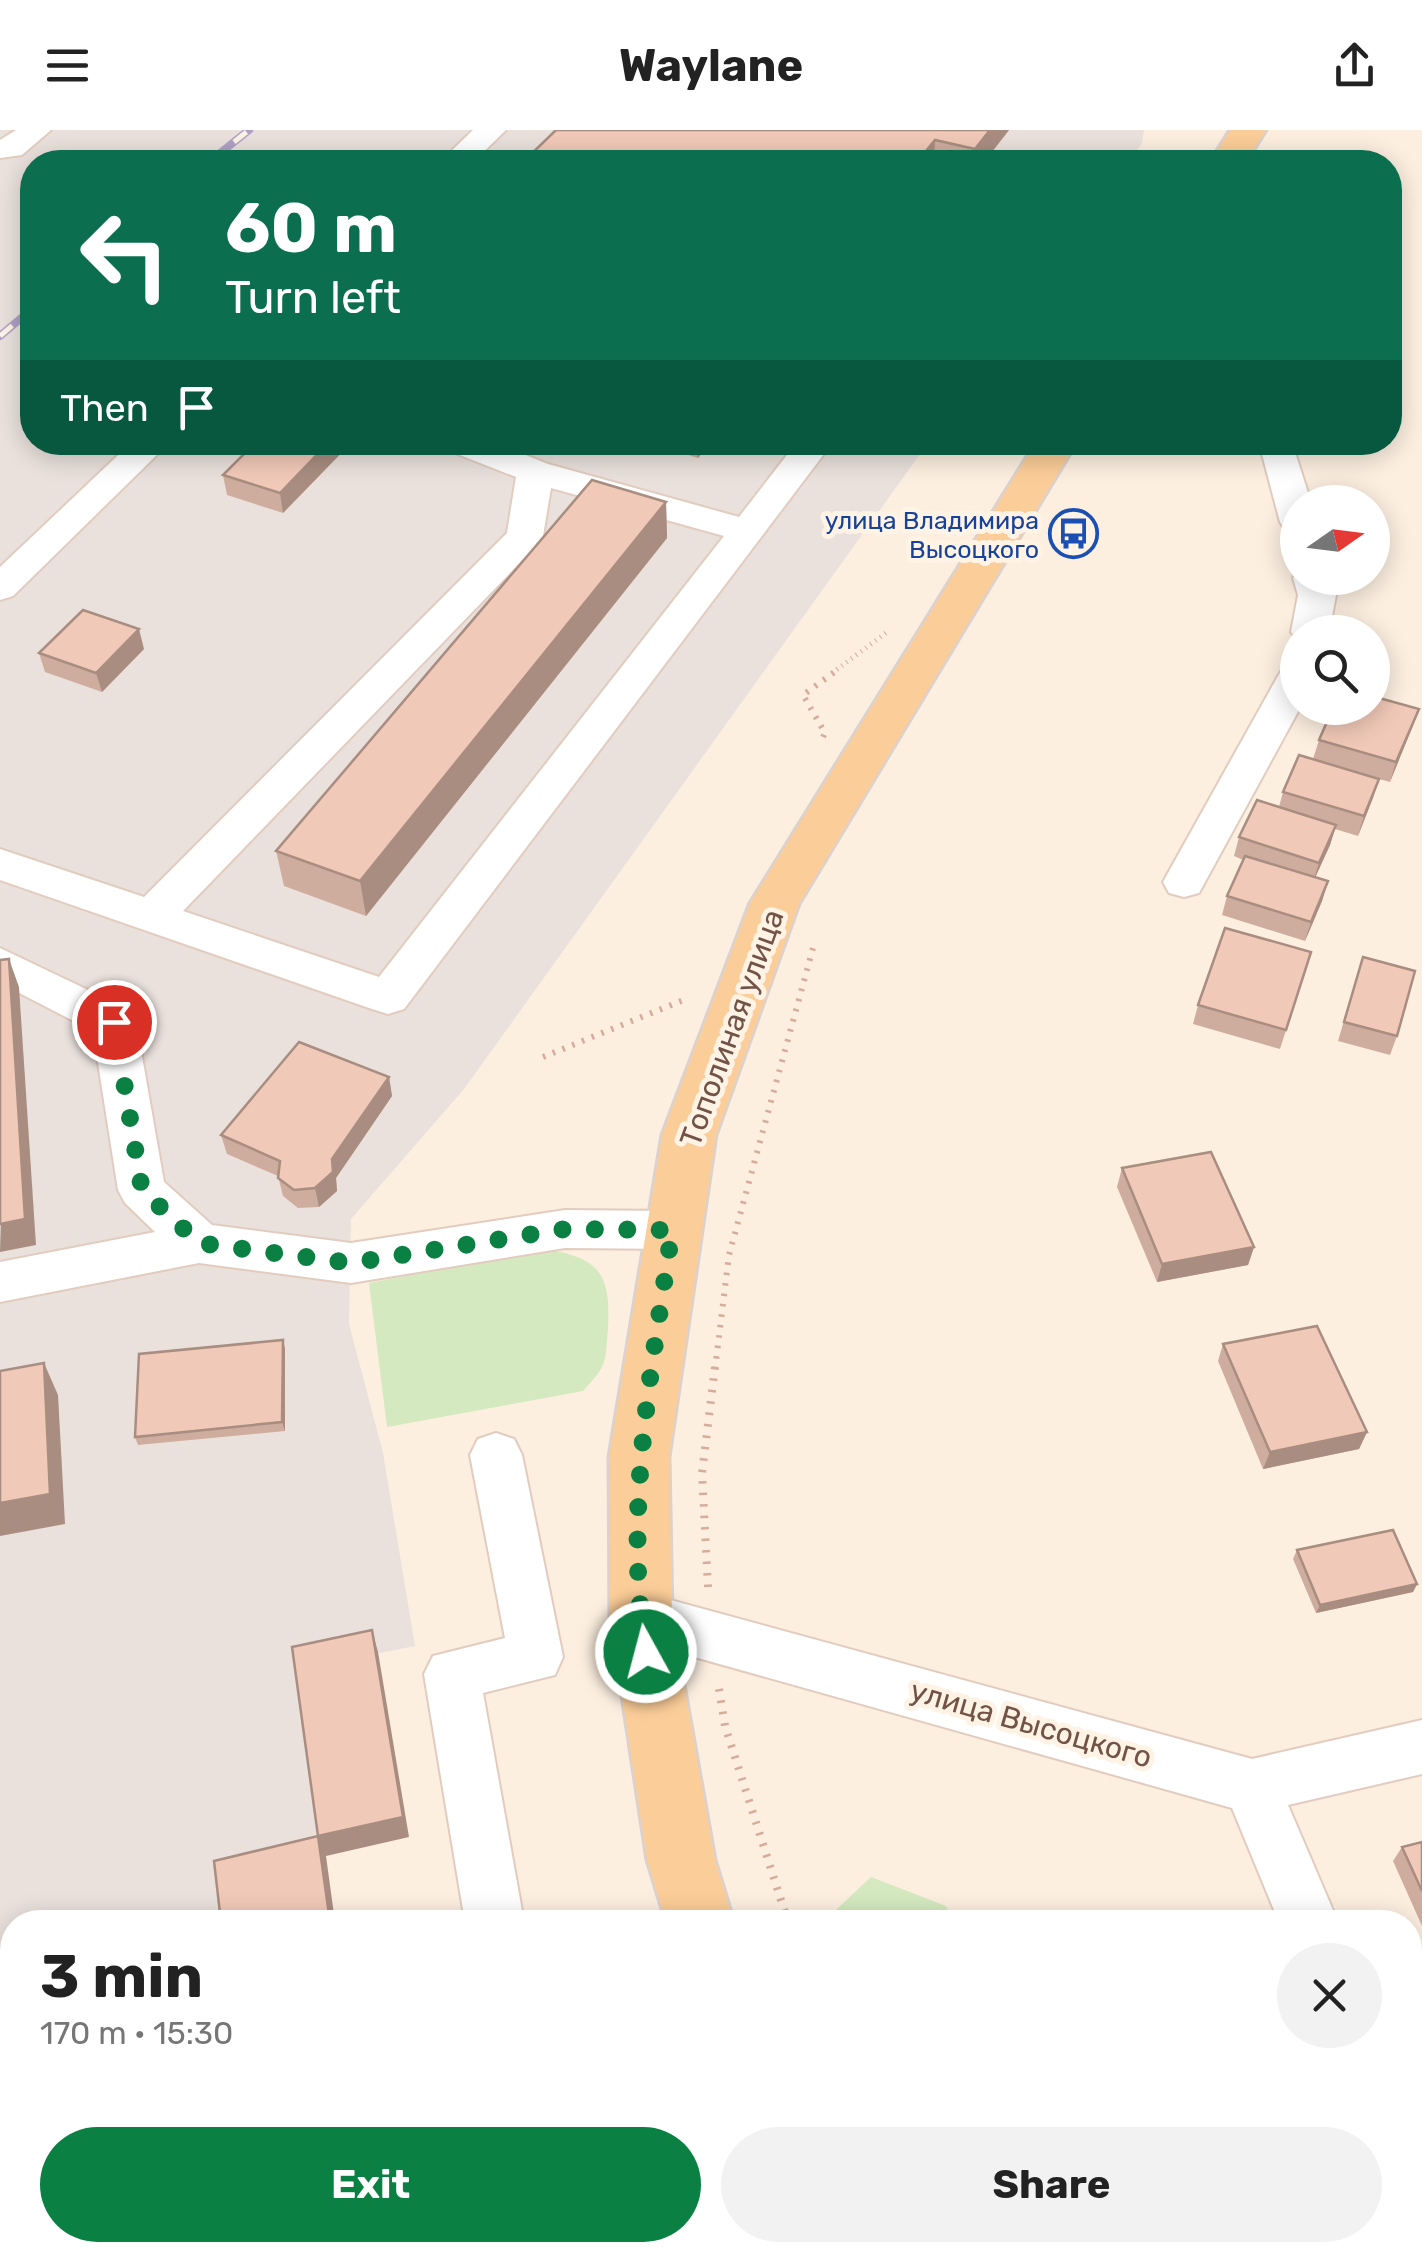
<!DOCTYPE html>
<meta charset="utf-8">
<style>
body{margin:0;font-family:Rubik,sans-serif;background:#f2f2f2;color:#222;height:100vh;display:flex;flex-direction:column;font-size:38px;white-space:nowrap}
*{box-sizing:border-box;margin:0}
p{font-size:32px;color:#767676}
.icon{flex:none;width:55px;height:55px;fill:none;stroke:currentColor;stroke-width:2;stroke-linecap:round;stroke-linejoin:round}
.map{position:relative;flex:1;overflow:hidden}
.panel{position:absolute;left:0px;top:1780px;width:1422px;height:352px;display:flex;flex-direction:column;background:#fff;border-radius:40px 40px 0 0;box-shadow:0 5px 25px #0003}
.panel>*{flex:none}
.guide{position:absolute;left:20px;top:20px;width:1382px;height:305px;border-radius:40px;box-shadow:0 5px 25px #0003;background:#0b6e4f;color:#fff;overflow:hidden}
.needle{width:65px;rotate:76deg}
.controls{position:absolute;left:1280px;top:355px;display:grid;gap:20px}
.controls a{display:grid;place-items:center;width:110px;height:110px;border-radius:50%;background:#fff;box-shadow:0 5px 25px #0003;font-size:50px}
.pin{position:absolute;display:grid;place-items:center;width:85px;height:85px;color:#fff;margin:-42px;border:5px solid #fff;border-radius:50%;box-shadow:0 2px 10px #0007}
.me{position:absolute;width:110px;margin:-55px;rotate:353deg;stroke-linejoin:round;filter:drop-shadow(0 0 8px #0008)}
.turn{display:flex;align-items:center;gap:35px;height:210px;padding:0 40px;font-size:45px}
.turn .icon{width:130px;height:130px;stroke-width:2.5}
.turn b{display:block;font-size:70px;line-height:85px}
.then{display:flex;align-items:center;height:95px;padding:0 40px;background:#0003;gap:20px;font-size:38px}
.round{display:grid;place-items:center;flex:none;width:105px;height:105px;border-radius:52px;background:#f2f2f2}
.summary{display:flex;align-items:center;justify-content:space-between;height:170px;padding:0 40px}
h1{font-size:60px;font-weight:700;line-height:75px}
.cta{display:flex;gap:20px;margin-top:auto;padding:20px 40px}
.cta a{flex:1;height:115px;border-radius:60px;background:#0b8043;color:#fff;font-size:40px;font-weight:700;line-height:115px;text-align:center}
.cta a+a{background:#f2f2f2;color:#222}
header{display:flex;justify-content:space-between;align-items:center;height:130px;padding:0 40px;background:#fff;font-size:45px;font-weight:700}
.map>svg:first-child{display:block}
.industrial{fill:#eae1dc}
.green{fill:#d4e9bf}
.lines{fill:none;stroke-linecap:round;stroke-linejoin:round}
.minor-casing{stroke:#e2ccbf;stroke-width:4}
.major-casing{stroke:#dbd2cf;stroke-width:5}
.path-far2{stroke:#d6ac9c;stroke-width:5;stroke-dasharray:1 5;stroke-linecap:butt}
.path-far1{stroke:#d6ac9c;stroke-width:6;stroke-dasharray:2.5 8;stroke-linecap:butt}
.path{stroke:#d6ac9c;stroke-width:8;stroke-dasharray:2.5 9;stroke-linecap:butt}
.minor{fill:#fff;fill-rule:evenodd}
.major{fill:#fbcd98;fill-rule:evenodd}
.rail-casing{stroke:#b0a0c5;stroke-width:8}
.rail{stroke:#fff3e6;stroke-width:5;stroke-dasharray:16;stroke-linecap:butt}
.wall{fill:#cfad9e}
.shaded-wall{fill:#a98d81}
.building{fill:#f1c9b8;stroke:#a98d81;stroke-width:2.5}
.route{stroke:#0b8043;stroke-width:18;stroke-dasharray:0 32.4}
.labels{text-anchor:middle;stroke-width:10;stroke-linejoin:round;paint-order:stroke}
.far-transit-label{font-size:25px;fill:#164399;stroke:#fff3e6;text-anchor:end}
.street-label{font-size:30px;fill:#735348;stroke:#fff3e6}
</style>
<header><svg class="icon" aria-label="menu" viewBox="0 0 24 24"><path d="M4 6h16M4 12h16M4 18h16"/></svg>Waylane<svg class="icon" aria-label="share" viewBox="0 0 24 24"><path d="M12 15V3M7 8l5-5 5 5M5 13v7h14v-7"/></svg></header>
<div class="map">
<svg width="1422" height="2132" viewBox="0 0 1422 2132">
<rect width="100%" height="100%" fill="#fcefe0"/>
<path class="industrial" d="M0,0H1144L1142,13L1129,32H32V312L928,313L464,959L351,1089L349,1194L383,1323L415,1516L300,1539L326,1726L228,1792H12V2024L0,2026Z"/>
<g class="green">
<path d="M543,1119C599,1127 611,1143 608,1198C605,1234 608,1234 583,1261L387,1297L369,1153Z"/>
<path d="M871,1747L946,1776L953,1792H823Z"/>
<path d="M917,2120H1087L1095,2132H920Z"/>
</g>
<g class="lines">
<defs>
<g id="minor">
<path d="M16,0H51L22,25L0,28V10Z"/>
<path d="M473,0H506L473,32H440Z"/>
<path d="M132,312H170L13,466L0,470V437Z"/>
<path d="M443,312H493L548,334L739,387L797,312H833L404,879L388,884L372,879L0,750V719L144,767L507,403L516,347L447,320ZM551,358L724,406L379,847L183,781L538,414L543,406Z"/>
<path d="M1280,313L1293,316L1311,372H1298V403L1285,400L1280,392L1262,324L1267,316Z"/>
<path d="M1298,441V448H1330L1336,465L1329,502H1298V511L1291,502L1298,465L1293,448Z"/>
<path d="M1298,533L1300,578L1205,752L1199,763L1184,767L1169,763L1163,752L1278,546L1284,537Z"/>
<path d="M0,818L130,880L136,892L164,1052L212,1095L351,1113L565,1080L672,1081L689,1086L696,1100L689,1114L672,1119L565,1118L351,1153L199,1133L0,1172V1132L155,1102L125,1073L118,1060L93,901L0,853Z"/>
<path d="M496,1303L514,1309L522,1325L563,1527L555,1545L483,1563L524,1792H465L424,1544L433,1526L505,1508L470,1325L478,1309Z"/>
<path d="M641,1462L1252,1629L1422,1590V1644L1288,1675L1338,1792H1279L1232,1678L641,1512L622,1504L614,1487L622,1470Z"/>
<path d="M1410,2011L1422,2016V2104L1410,2099Z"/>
<path d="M386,2120H488L483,2132H381Z"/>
</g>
<g id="major">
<path d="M1230,0H1266L1246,32H1210Z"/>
<path d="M1036,312H1077L799,774L716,1005L669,1327L672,1487L715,1730L734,1792H666L647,1730L610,1487L609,1327L662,1005L750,773Z"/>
<path d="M763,2120H837L841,2132H767Z"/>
</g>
</defs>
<use href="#minor" class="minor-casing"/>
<use href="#major" class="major-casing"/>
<path class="path-far2" d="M832,543L886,503"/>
<g class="path-far1">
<path d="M823,607L825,603L803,565L836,541"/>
<path d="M543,927L686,869"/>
<path d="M715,1239L729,1125L813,818"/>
</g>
<g class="path">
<path d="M708,1457L702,1343L715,1237"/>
<path d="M719,1559L725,1596L788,1792"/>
<path d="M892,2120L896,2132"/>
</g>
<use href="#minor" class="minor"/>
<use href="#major" class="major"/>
<defs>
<g id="rail">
<path d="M209,32L249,0"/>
<path d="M0,206L32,179"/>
</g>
</defs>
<use href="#rail" class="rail-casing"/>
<use href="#rail" class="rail"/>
</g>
<g class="wall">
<path d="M1009,0L984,32H523Z"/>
<path d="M352,312L283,383L227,365L223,345Z"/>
<path d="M646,312H710L698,328Z"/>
<path d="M666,372L667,408L366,786L284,756L276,721Z"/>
<path d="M144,519L102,562L45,542L39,523Z"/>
<path d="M1419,579L1390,652L1379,649L1358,706L1335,699L1330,715L1315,748L1328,751L1322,771L1305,811L1222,785L1227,766L1243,730L1234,726L1239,707L1279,677L1283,662L1313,629L1319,610Z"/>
<path d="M1311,822L1280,919L1193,894L1198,875Z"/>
<path d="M1363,827L1397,906L1390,925L1338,911Z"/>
<path d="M389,947L392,966L336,1048L337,1061L319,1077L298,1078L283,1066L278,1046L227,1024L221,1005Z"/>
<path d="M1122,1038L1254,1117L1248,1135L1157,1152L1117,1057Z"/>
<path d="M283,1210L285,1219V1301L138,1315L135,1307Z"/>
<path d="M1223,1214L1367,1302L1359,1319L1263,1339L1218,1231Z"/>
<path d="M1297,1420L1417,1454L1413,1462L1316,1483L1293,1429Z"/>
<path d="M1422,1712V1796L1393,1731L1402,1717Z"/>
</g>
<g class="shaded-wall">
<path d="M990,0H1009L984,32H974L975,19Z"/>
<path d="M935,10L934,32H917Z"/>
<path d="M329,312H352L283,383L280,363Z"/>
<path d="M698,312H710L698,328Z"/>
<path d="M666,372L667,408L366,786L360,751Z"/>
<path d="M139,499L144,519L102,562L96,543Z"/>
<path d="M1419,579L1412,598L1390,652L1396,632Z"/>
<path d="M1379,649L1373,668L1358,706L1364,686Z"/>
<path d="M1336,695L1330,715L1313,752L1319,733Z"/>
<path d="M1328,751L1322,771L1305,811L1311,792Z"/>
<path d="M9,829L19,857L36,1115L0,1122Z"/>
<path d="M389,947L392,966L336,1048L337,1061L319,1077L315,1058L332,1029Z"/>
<path d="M1254,1117L1248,1135L1157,1152L1162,1134Z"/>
<path d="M283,1210L285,1219V1301L282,1292Z"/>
<path d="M44,1233L58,1265L65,1394L0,1406V1373Z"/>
<path d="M1367,1302L1359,1319L1263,1339L1270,1322Z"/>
<path d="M1417,1454L1413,1462L1316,1483L1320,1475Z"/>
<path d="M372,1500L378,1522L409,1707L326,1726L335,1792H330L318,1706Z"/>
</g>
<g class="building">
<path d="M556,0H990L975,19L935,10L917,32H523Z"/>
<path d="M256,312H329L280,363L223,345Z"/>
<path d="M592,350L666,372L360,751L276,721Z"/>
<path d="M83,480L139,499L96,543L39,523Z"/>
<path d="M1372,566L1419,579L1396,632L1319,610L1333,578H1372Z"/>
<path d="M1299,625L1379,649L1364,686L1283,662Z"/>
<path d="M1257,670L1336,695L1319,733L1239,707Z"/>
<path d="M1245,726L1328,751L1311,792L1227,766Z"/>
<path d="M1225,798L1311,822L1286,900L1198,875Z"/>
<path d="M1363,827L1415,841L1397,906L1344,892Z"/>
<path d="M9,829L25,1089L0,1094V830Z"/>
<path d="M299,912L389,947L332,1029L333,1042L315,1058L294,1060L278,1048L280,1031L221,1005Z"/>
<path d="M1211,1022L1254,1117L1162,1134L1122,1038Z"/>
<path d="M1317,1196L1367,1302L1270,1322L1223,1214Z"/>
<path d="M283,1210L282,1292L135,1307L139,1224Z"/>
<path d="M44,1233L50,1364L0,1373V1241Z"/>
<path d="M1393,1400L1417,1454L1320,1475L1297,1420Z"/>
<path d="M372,1500L403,1687L318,1706L292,1517Z"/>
<path d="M318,1706L330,1792H221L214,1731Z"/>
<path d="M1422,1712V1761L1402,1717Z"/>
</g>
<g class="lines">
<path class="route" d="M114,892L142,1060L199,1113L351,1133L565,1099L672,1100C652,1239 623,1381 646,1522"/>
</g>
<defs>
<symbol id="bus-ring" viewBox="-11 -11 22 22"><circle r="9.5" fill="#fff3e6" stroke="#1a4fb4" stroke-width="1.5"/><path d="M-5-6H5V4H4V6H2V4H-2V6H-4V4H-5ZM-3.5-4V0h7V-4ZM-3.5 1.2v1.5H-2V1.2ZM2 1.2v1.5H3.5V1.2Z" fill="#1a4fb4"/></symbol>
</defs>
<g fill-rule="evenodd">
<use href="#bus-ring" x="1046" y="376" width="55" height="55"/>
</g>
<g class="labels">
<g class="far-transit-label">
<text x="1039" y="399">улица Владимира<tspan x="1039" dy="29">Высоцкого</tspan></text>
</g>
<g class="street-label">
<text transform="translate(732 898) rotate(-70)" y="10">Тополиная улица</text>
<text transform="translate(1031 1594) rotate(16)" y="10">улица Высоцкого</text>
</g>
</g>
</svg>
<div class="controls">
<a><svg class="needle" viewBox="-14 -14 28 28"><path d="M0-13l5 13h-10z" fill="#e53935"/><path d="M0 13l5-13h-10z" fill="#767676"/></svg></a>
<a><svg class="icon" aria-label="search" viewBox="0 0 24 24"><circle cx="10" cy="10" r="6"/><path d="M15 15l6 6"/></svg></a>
</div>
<div class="pin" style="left:114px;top:892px;background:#d93025"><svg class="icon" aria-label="arrive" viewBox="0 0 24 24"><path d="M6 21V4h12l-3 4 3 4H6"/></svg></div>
<svg class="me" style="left:646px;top:1522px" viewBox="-20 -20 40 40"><circle r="17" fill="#0b8043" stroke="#fff" stroke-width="3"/><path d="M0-11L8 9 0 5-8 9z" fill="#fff"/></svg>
<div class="guide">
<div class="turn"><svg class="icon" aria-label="left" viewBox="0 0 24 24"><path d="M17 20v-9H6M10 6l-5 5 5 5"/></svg><div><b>60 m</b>Turn left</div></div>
<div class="then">Then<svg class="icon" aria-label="arrive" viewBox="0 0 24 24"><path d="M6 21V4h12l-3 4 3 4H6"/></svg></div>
</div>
<section class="panel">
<div class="summary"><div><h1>3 min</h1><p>170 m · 15:30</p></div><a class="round"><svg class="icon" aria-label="close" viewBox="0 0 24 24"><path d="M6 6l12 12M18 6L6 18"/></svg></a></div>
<div class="cta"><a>Exit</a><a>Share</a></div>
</section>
</div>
